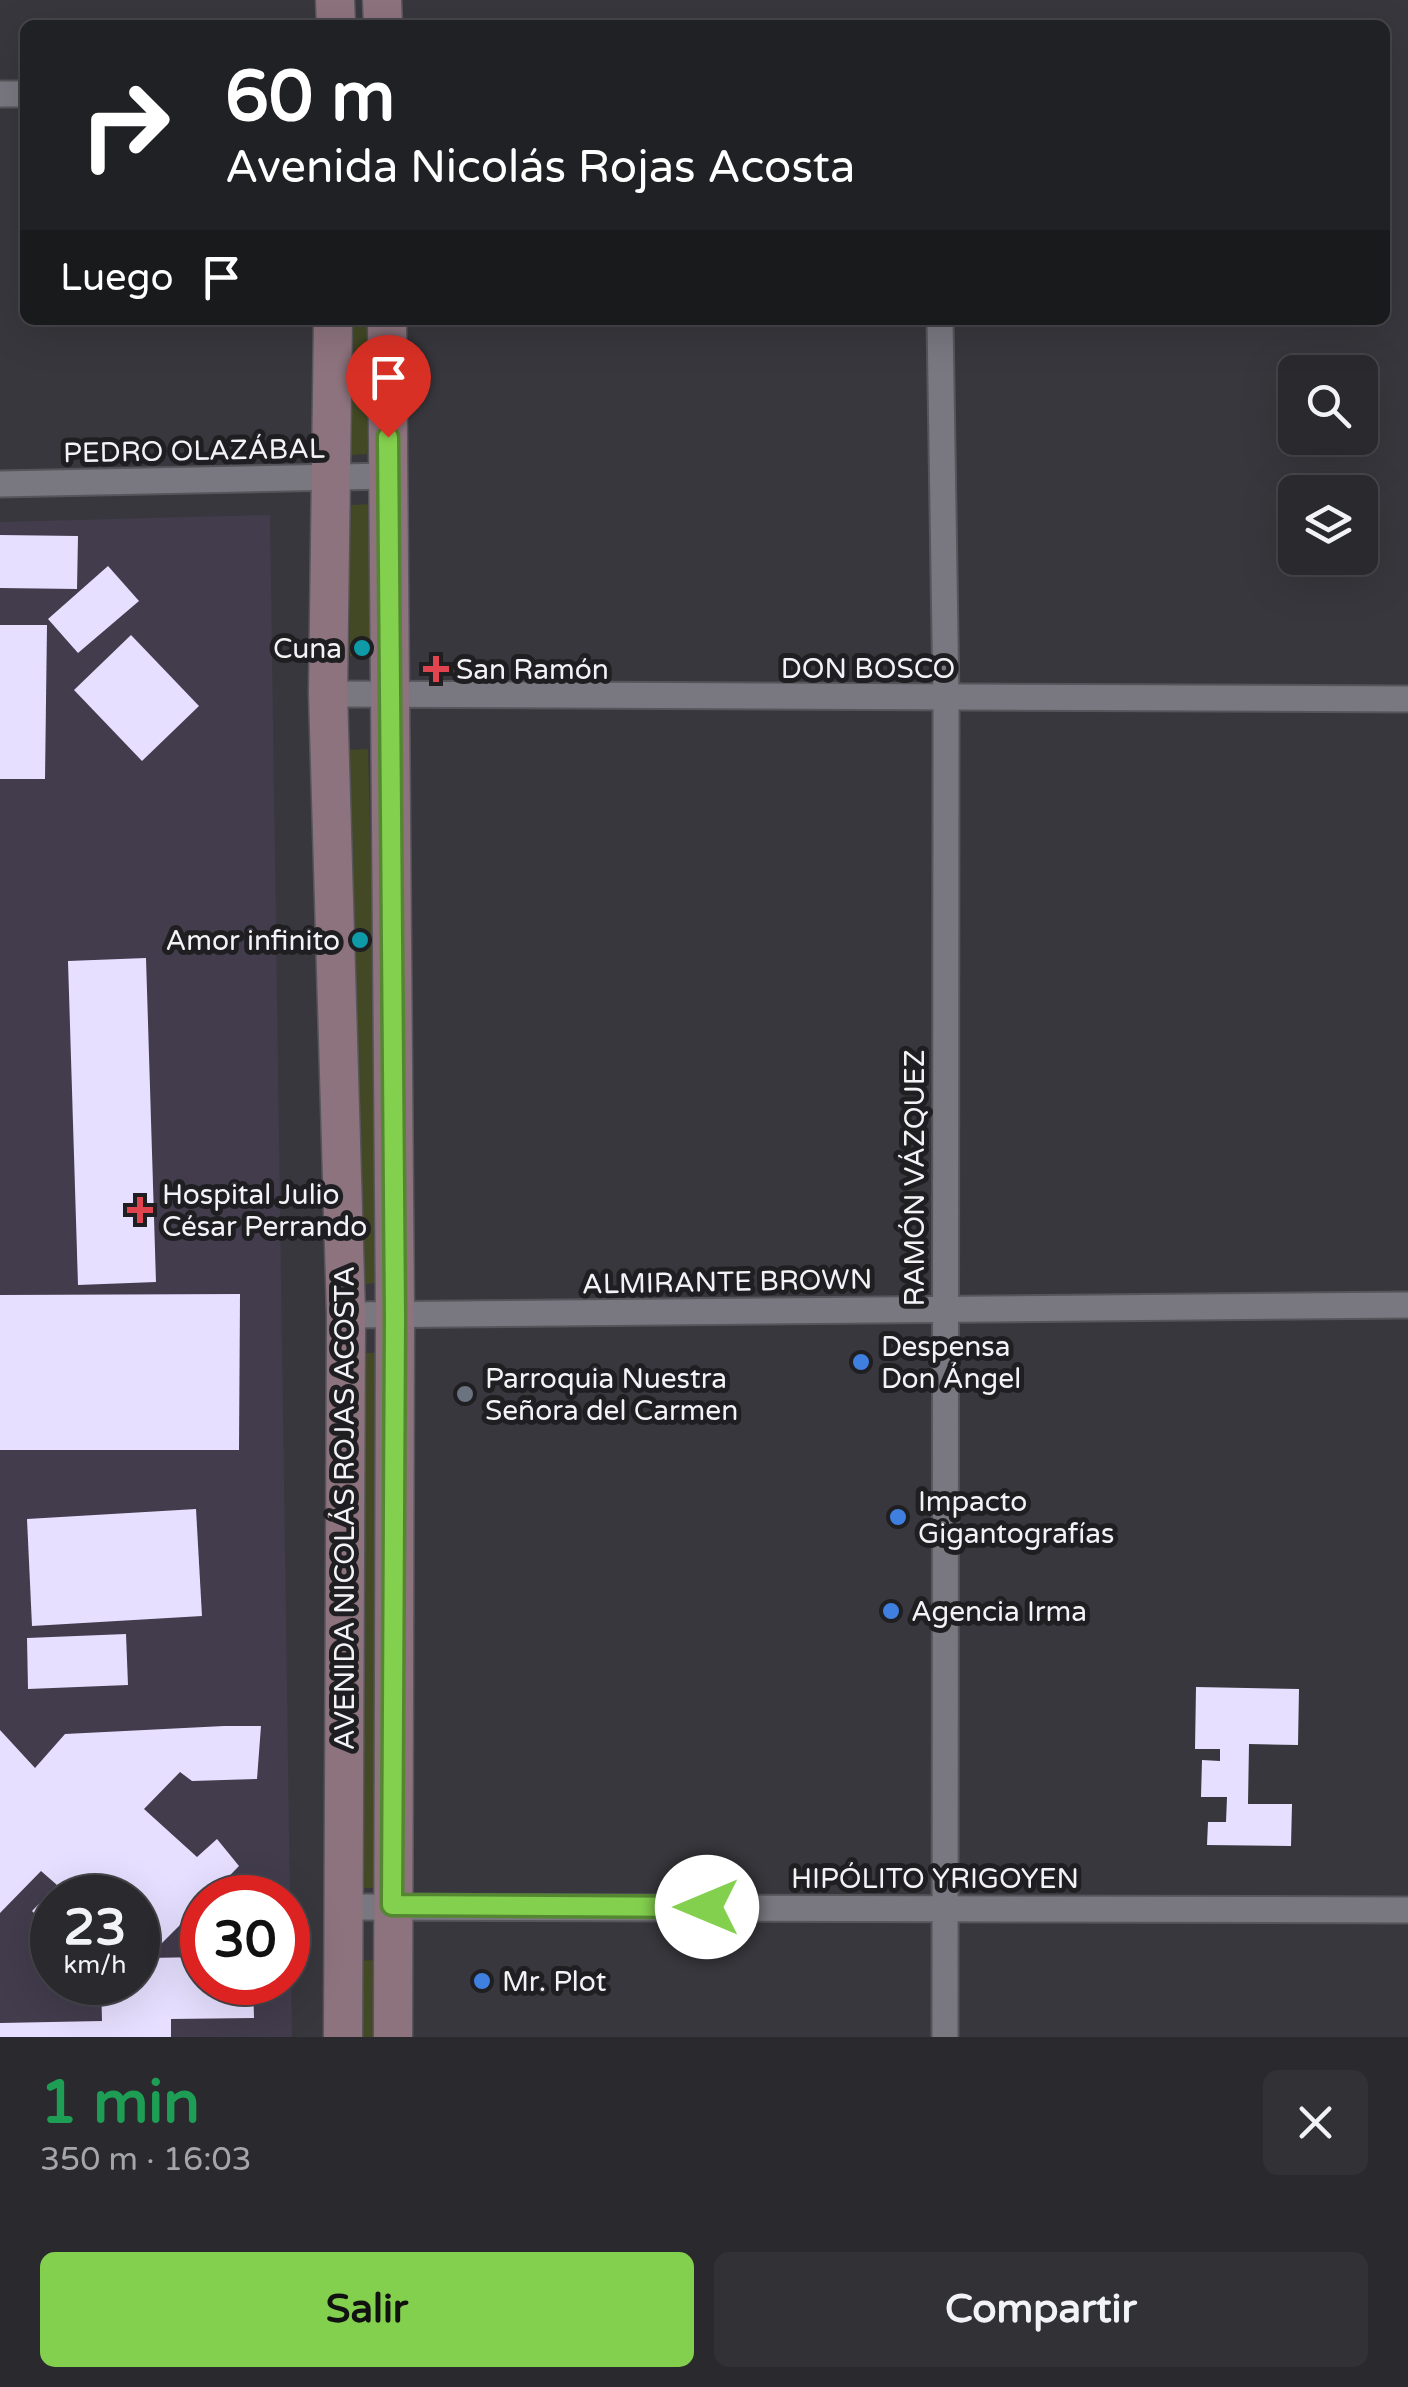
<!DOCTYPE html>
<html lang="es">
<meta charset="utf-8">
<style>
body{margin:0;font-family:"Varela Round",sans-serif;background:#323136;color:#f1f3f6;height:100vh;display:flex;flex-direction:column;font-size:38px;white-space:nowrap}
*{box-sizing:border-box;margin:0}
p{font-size:32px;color:#a5a6aa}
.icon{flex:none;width:55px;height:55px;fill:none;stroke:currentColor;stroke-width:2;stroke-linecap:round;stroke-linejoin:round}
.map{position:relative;height:2037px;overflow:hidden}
.details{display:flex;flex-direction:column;background:#2a292e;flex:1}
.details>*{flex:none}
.guide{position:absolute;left:20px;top:20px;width:1370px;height:305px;border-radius:15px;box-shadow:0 10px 40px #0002,0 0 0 2px #46454a;background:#202124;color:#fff;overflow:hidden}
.controls{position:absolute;left:1278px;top:355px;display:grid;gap:20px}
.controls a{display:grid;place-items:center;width:100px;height:100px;border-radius:15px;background:#2a292e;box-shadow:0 10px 40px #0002,0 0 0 2px #46454a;font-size:50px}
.speed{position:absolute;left:30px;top:1875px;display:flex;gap:20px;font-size:50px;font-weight:700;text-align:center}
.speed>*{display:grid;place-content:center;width:130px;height:130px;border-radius:50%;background:#2a292e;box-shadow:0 10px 40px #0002,0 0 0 2px #46454a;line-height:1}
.speed small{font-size:25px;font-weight:400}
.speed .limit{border:15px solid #d22;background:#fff;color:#111}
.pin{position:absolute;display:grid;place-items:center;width:85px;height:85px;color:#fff;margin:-102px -42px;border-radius:50% 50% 50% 0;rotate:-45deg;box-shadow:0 0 10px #0007}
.pin .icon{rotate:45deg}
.me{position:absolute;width:110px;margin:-55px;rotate:270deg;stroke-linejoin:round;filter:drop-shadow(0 0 8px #0008)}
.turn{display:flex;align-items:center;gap:35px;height:210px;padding:0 40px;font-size:45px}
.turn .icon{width:130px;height:130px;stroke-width:2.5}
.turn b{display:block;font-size:70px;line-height:85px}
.then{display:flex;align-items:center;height:95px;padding:0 40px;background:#0003;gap:20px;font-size:38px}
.round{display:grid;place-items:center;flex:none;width:105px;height:105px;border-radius:15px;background:#323136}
.head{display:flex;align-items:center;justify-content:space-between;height:170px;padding:0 40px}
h1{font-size:60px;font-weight:700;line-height:75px;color:#1e9e55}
.button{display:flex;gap:20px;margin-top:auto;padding:20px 40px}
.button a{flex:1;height:115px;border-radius:15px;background:#83d04e;color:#111;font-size:40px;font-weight:700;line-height:115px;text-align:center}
.button a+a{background:#323136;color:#f1f3f6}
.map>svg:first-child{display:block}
.medical{fill:#423c4d;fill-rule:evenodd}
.green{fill:#434924}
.building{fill:#e7dfff}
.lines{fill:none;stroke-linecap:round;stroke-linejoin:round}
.minor-casing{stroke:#56555b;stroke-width:29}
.secondary-casing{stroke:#56555b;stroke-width:41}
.minor{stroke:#79777f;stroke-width:25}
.secondary{stroke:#8d737d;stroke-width:38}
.route-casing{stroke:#558733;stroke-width:25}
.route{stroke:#83d04e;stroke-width:18}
.culture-dot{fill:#0f9aa8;stroke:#1f1e21;stroke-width:4}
.health-dot{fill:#e0444e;stroke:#1f1e21;stroke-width:4}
.shop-dot{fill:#3f7fe0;stroke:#1f1e21;stroke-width:4}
.worship-dot{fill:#6b7280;stroke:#1f1e21;stroke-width:4}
.labels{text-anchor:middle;stroke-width:10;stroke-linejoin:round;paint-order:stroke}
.street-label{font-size:28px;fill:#f3f2f6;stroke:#1f1e21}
.poi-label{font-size:28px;fill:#f3f2f6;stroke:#1f1e21;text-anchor:start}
</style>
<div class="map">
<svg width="1408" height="2037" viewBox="0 0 1408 2037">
<rect width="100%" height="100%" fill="#38373d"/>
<path class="medical" d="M270,515L292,2037H0V522ZM52,1898H138V1982H52ZM202,1898H288V1982H202Z"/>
<g class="green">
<path d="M342,320H368L367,454L339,456Z"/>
<path d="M373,504L371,655L350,656V505Z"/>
<path d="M368,749L382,1283L359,1284L344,750Z"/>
<path d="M359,1353H383L376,1888H352Z"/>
<path d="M378,1960L377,2037H351V1961Z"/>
</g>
<g class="building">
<path d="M0,535L78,536L77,589L0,588Z"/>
<path d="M108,566L139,601L78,653L48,619Z"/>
<path d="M0,625H47L45,779H0Z"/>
<path d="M131,635L199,706L142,761L74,690Z"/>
<path d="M146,958L156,1282L78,1285L68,961Z"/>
<path d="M240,1294L239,1450H0V1295Z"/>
<path d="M196,1509L202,1616L32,1626L27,1519Z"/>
<path d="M126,1634L128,1685L28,1689L27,1638Z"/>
<path d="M1196,1687L1299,1689L1298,1745L1249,1744L1248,1804H1292L1291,1846L1207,1845L1208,1822H1226L1227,1797H1201L1202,1760L1220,1761V1749H1195Z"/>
<path d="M224,1726H261L257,1779L192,1781L180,1772L144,1809L197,1857L217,1839L239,1866L208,1898H202V1903L147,1958L202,1957V1982H253L254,2018L171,2019V2037H0V2023L102,2021L101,1982H138V1898H52V1931L32,1911L57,1885L41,1871L0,1913V1730L35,1768L65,1734Z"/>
</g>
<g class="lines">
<defs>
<g id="minor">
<path d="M0,94H25"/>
<path d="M940,320L946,699L945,2037"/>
<path d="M0,484L389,476"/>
<path d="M328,694L1408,699"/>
<path d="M346,1315L1408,1305"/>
<path d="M343,1907L1408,1910"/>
</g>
<g id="secondary">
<path d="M335,0L336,25"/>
<path d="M382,0L383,25"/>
<path d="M333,320L328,694L346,1315L343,2037"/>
<path d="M387,320L395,1317L393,2037"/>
</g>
</defs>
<use href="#minor" class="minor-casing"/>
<use href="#secondary" class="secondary-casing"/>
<use href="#minor" class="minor"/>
<use href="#secondary" class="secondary"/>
</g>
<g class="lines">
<defs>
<path id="route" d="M388,437L395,1317L392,1905L707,1907"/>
</defs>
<use href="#route" class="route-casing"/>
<use href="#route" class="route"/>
</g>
<g class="culture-dot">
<circle cx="362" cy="648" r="10"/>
<circle cx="360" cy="940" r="10"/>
</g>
<g class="health-dot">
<path d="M431 654h10v10h10v10h-10v10h-10v-10h-10v-10h10z"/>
<path d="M135 1195h10v10h10v10h-10v10h-10v-10h-10v-10h10z"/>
</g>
<g class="shop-dot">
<circle cx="861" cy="1362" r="10"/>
<circle cx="898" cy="1517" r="10"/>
<circle cx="891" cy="1611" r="10"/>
<circle cx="482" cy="1981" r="10"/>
</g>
<circle class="worship-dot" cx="465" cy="1394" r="10"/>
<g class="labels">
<g class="street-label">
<text transform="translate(194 450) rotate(-1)" y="10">PEDRO OLAZÁBAL</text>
<text x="868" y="678">DON BOSCO</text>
<text transform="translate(914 1178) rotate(-90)" y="10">RAMÓN VÁZQUEZ</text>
<text transform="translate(727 1281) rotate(-1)" y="10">ALMIRANTE BROWN</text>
<text transform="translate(344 1508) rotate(-90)" y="10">AVENIDA NICOLÁS ROJAS ACOSTA</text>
<text x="935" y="1888">HIPÓLITO YRIGOYEN</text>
</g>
<g class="poi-label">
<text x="342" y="658" text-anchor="end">Cuna</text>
<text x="456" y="679">San Ramón</text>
<text x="340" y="950" text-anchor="end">Amor infinito</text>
<text x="162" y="1204">Hospital Julio<tspan x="162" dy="32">César Perrando</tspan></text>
<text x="881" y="1356">Despensa<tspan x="881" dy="32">Don Ángel</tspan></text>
<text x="485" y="1388">Parroquia Nuestra<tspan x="485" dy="32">Señora del Carmen</tspan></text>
<text x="918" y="1511">Impacto<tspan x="918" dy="32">Gigantografías</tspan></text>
<text x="911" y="1621">Agencia Irma</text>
<text x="502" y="1991">Mr. Plot</text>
</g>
</g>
</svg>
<div class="controls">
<a><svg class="icon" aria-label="search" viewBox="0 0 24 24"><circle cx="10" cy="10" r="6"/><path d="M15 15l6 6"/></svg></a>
<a><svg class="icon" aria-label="layers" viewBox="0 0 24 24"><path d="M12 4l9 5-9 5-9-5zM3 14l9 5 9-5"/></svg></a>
</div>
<div class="speed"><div>23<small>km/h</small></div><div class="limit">30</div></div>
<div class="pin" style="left:388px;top:437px;background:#d93025"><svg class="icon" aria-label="arrive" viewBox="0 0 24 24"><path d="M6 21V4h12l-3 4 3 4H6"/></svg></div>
<svg class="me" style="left:707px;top:1907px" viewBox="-20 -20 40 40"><circle r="19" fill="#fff"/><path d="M0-13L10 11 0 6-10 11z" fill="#83d04e"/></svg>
<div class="guide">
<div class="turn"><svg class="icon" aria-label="right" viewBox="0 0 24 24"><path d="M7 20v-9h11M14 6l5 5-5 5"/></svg><div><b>60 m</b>Avenida Nicolás Rojas Acosta</div></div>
<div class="then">Luego<svg class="icon" aria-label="arrive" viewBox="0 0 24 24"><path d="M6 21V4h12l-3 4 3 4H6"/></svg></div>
</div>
</div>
<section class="details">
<div class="head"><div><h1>1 min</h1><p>350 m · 16:03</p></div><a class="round"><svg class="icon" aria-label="close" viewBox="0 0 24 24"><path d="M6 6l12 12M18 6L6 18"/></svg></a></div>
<div class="button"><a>Salir</a><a>Compartir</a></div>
</section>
